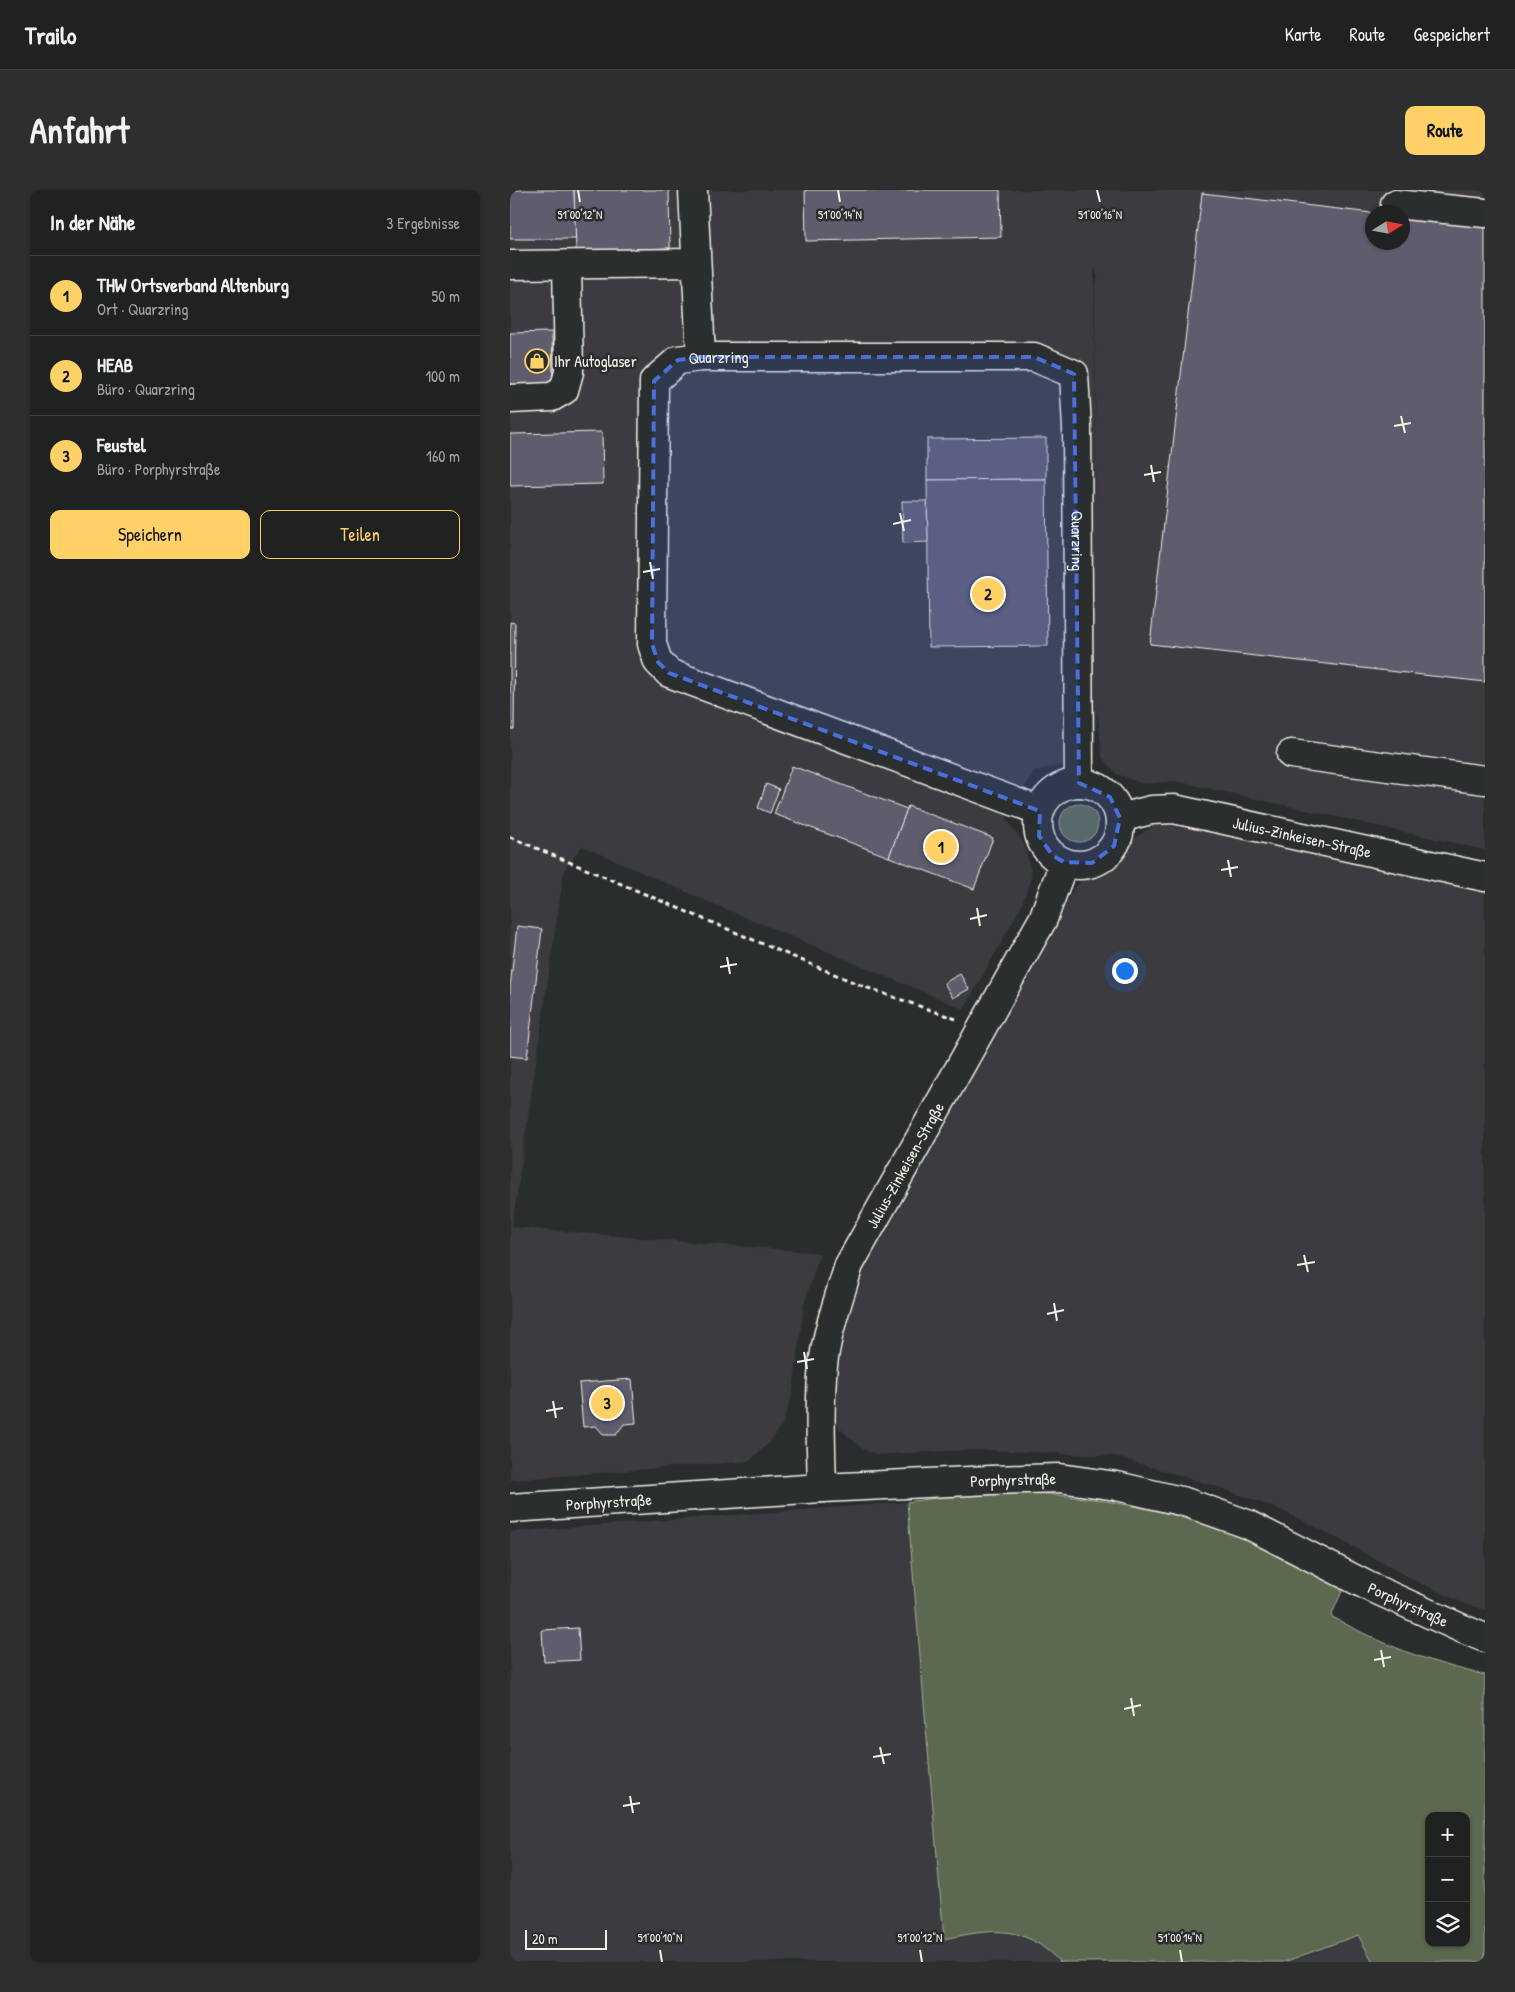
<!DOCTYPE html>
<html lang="de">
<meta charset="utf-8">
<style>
:root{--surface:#202222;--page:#2d2f2f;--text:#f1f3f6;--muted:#a2a4a5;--line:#3d3f40;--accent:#ffd166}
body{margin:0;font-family:"Patrick Hand",sans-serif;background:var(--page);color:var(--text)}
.controls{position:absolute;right:15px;bottom:15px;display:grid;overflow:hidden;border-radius:10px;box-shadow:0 1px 4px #0004}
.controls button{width:45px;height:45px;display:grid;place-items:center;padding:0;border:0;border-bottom:1px solid var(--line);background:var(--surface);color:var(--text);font:25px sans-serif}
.compass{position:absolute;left:855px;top:15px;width:45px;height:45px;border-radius:50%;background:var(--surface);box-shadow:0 1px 4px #0004;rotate:79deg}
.scale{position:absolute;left:15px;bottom:12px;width:82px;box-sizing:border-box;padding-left:5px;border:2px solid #f4f1e8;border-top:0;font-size:14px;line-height:18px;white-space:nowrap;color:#f4f1e8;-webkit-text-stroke:4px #2a2d2e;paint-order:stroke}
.you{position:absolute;left:614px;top:780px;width:18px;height:18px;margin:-12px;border:4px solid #fff;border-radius:50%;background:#1a73e8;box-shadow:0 0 0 8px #1a73e833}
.badge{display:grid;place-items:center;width:32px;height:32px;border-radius:50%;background:var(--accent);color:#111;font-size:16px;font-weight:700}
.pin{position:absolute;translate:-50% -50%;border:2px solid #fff;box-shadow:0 1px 5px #0006}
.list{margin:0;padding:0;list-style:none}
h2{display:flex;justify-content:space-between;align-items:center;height:65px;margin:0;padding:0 20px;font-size:21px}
h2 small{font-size:16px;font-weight:400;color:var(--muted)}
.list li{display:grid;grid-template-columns:32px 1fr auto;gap:15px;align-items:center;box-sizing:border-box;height:80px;padding:0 20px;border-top:1px solid var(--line)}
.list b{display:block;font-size:19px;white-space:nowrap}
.list p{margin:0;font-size:16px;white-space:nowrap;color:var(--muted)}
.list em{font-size:16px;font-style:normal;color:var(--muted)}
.actions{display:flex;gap:10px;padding:15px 20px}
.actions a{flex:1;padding:11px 0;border:1px solid var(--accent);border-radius:10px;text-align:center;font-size:18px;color:var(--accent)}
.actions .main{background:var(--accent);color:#111}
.icon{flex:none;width:28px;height:28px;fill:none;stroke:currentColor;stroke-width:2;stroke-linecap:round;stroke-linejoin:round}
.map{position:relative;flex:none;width:975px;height:1772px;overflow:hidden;border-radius:10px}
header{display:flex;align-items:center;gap:30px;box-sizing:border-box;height:70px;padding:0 25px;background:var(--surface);border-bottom:1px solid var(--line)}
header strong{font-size:24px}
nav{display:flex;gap:28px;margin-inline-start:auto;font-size:18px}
.intro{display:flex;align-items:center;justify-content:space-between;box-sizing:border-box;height:120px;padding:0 30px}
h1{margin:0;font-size:35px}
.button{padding:12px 22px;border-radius:10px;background:var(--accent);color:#111;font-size:18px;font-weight:700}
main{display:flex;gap:30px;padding:0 30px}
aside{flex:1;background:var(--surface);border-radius:10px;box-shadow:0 1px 4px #0004}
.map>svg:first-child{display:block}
.built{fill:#3a3b41;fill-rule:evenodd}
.green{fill:#5c6850;stroke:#a8ac9c;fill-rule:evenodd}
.building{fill:#5f5b6d;stroke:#f4f1e8}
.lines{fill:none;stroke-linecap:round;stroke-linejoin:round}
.minor-casing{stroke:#f4f1e8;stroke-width:31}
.path{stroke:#f4f1e8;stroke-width:3;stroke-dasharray:5 4;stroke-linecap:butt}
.minor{stroke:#2a2d2e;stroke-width:28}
.marked{fill:#486fdb;fill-opacity:0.2;stroke:#486fdb;stroke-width:4;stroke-dasharray:10 6;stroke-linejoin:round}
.ticks{fill:none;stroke:#f4f1e8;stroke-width:2}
.labels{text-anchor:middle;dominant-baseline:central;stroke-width:5;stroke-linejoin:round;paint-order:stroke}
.street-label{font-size:16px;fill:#f4f1e8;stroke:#2a2d2e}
.poi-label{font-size:16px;fill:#f4f1e8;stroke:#2a2d2e;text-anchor:start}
.ticks-label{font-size:12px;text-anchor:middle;fill:#f4f1e8;stroke:#2a2d2e;stroke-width:5;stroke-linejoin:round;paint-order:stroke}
</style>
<header>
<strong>Trailo</strong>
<nav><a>Karte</a><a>Route</a><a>Gespeichert</a></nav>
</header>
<div class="intro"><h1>Anfahrt</h1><a class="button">Route</a></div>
<main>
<aside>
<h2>In der Nähe<small>3 Ergebnisse</small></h2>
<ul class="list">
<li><span class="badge">1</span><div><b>THW Ortsverband Altenburg</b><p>Ort · Quarzring</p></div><em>50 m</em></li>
<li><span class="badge">2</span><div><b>HEAB</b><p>Büro · Quarzring</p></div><em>100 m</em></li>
<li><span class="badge">3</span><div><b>Feustel</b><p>Büro · Porphyrstraße</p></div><em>160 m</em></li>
</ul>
<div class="actions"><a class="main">Speichern</a><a>Teilen</a></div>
</aside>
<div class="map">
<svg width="975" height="1772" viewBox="0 0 975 1772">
<rect width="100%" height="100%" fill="#2a2d2e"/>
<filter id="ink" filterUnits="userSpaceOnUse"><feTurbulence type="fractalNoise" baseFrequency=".02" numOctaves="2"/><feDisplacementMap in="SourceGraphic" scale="10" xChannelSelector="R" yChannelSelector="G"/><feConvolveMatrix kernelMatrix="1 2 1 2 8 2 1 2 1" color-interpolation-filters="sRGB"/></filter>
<g filter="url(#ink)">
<g class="built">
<path d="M 0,0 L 975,0 L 975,660 L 665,591 L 633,594 L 606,584 L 592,567 L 587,519 L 585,569 L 524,581 L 496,629 L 514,654 L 522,684 L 512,715 L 454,819 L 206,715 L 72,656 L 54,680 L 2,1037 L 310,1063 L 294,1115 L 283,1202 L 273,1233 L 259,1253 L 240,1271 L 0,1290 ZM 862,22 L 892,22 L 892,52 L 862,52 ZM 584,78 L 588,87 L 585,95 L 586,318 Z"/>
<path d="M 665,634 L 975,702 L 975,1420 L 953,1413 L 904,1390 L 810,1339 L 768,1319 L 714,1299 L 604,1266 L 476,1260 L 431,1261 L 366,1265 L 353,1259 L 328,1237 L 326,1207 L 329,1174 L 336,1135 L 353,1083 L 541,746 L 558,710 L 564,698 L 573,690 L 592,682 L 606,672 L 622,650 L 643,636 Z"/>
<path d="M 397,1312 L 434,1748 L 473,1741 L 507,1743 L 537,1759 L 550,1772 L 0,1772 L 0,1342 Z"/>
<path d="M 848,1745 L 863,1772 L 774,1772 L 795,1766 Z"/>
</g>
<g class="green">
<circle cx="569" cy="633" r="19"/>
<path d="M 511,1302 C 589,1307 665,1320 738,1350 C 770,1363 802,1382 834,1397 L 821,1426 C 870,1454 920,1473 975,1485 L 975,1772 L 863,1772 L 848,1745 L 774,1772 L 550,1772 C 512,1733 482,1739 434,1749 L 397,1312 L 447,1305 ZM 919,1626 L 956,1626 L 956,1753 L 919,1753 Z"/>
</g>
<g class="building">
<path d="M 0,0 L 64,0 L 66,49 L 0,49 Z"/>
<path d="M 64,0 L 159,0 L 160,58 L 66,61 Z"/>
<path d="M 295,0 L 490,0 L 491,47 L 296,51 Z"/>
<path d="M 692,3 L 862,23 L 862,52 L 892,52 L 892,27 L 975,36 L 975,492 L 640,454 Z"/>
<path d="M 42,142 L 43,194 L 0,195 L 0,143 Z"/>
<path d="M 92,242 L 93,294 L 0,296 L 0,244 Z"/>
<path d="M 536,248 L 536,289 L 417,290 L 417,249 Z"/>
<path d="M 536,289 L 538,456 L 419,457 L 417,290 Z"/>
<path d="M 392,311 L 417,311 L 418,352 L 393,353 Z"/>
<path d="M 0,432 L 5,433 L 4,539 L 0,539 Z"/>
<path d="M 282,576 L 397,619 L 379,667 L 264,624 Z"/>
<path d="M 256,594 L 269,599 L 260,623 L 248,618 Z"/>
<path d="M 398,616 L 483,648 L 464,699 L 379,667 Z"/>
<path d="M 7,736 L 32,739 L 17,868 L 0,866 L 0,797 Z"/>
<path d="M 450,784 L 459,799 L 443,808 L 434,793 Z"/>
<path d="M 122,1189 L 126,1233 L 114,1234 L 106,1245 L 94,1245 L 86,1236 L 73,1237 L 69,1193 Z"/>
<path d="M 68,1438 L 70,1470 L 34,1472 L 32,1440 Z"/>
</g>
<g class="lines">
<g class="minor-casing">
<g id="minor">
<path d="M 183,0 L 191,167"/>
<path d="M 885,14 L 975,23"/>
<path d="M 0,75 L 186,73"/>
<path d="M 0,209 L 42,207 L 54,200 L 59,182 L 57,75"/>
<path d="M 781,564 L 975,590"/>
<circle cx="569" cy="634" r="41"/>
<path id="s1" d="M 530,621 L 159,483 L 148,472 L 142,454 L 144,191 L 168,170 L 191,167 L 524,167 L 564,184 L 567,238 L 569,593"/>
<path id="s2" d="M 610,628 L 641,620 L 664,619 L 975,687"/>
<path id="s3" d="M 312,1298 C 311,1257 309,1216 313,1175 C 317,1141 329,1108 339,1075 L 533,729 L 554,672"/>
<path id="s4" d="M 0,1318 L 312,1298 L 481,1290 L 549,1288 L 607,1296 L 675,1312 L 737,1334 L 858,1396 L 953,1439 L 975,1448"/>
</g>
</g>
<path class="path" d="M 0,647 L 355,797 L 446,829"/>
<use href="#minor" class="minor"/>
</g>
</g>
<path class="marked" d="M 191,167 L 524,167 L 564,184 L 569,593 L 600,607 L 610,628 L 604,656 L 582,673 L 554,672 L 543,666 L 529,646 L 530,621 L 159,483 L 148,472 L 142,454 L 144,191 L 168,170 Z"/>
<path class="ticks" d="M 68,0 L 70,12M 328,0 L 330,12M 587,0 L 590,12M 891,226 L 895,243M 884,236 L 901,233M 641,275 L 644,292M 634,285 L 651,282M 390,323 L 394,341M 383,334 L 401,330M 140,372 L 143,389M 133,382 L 150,379M 718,670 L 721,687M 711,680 L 728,677M 467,718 L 470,736M 460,729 L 477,725M 217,767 L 220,784M 210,777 L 227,774M 794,1065 L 798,1082M 787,1075 L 805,1072M 544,1113 L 547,1131M 537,1124 L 554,1120M 294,1162 L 297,1179M 287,1172 L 304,1169M 43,1211 L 46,1228M 36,1221 L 53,1218M 871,1460 L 874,1477M 864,1470 L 881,1467M 621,1508 L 624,1526M 614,1519 L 631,1515M 370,1557 L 374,1574M 363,1567 L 381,1564M 120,1606 L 123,1623M 113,1616 L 130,1613M 150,1760 L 152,1772M 410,1760 L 412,1772M 670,1760 L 672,1772"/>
<defs>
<g id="shop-ring" transform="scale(1.25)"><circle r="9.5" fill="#2a2d2e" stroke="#ffd166" stroke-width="1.5"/><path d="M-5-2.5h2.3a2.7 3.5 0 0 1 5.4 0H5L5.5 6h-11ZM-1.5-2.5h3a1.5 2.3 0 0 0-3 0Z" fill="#ffd166"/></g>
</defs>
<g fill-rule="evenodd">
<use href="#shop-ring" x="27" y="171"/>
</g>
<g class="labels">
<g class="street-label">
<text stroke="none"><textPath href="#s1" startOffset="766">Quarzring</textPath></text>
<text stroke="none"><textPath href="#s1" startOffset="1292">Quarzring</textPath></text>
<text stroke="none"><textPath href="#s2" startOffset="186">Julius-Zinkeisen-Straße</textPath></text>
<text stroke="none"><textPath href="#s3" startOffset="341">Julius-Zinkeisen-Straße</textPath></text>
<text stroke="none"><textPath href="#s4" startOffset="504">Porphyrstraße</textPath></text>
<text stroke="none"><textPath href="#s4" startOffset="99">Porphyrstraße</textPath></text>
<text stroke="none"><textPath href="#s4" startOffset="924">Porphyrstraße</textPath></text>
</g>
<g class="poi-label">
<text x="44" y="171">Ihr Autoglaser</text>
</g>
</g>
<g class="ticks-label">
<text x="70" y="29">51°00'12"N</text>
<text x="330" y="29">51°00'14"N</text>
<text x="590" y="29">51°00'16"N</text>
<text x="150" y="1752">51°00'10"N</text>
<text x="410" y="1752">51°00'12"N</text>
<text x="670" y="1752">51°00'14"N</text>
</g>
</svg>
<div class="controls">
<button>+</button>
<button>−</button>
<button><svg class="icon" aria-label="layers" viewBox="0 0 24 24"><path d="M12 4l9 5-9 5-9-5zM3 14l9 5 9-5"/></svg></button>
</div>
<svg class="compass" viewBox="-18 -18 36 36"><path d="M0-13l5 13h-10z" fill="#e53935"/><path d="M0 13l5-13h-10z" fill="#a2a4a5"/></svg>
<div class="scale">20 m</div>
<div class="you"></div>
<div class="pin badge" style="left:431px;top:657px">1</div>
<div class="pin badge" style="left:478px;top:404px">2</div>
<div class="pin badge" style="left:97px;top:1213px">3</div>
</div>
</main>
